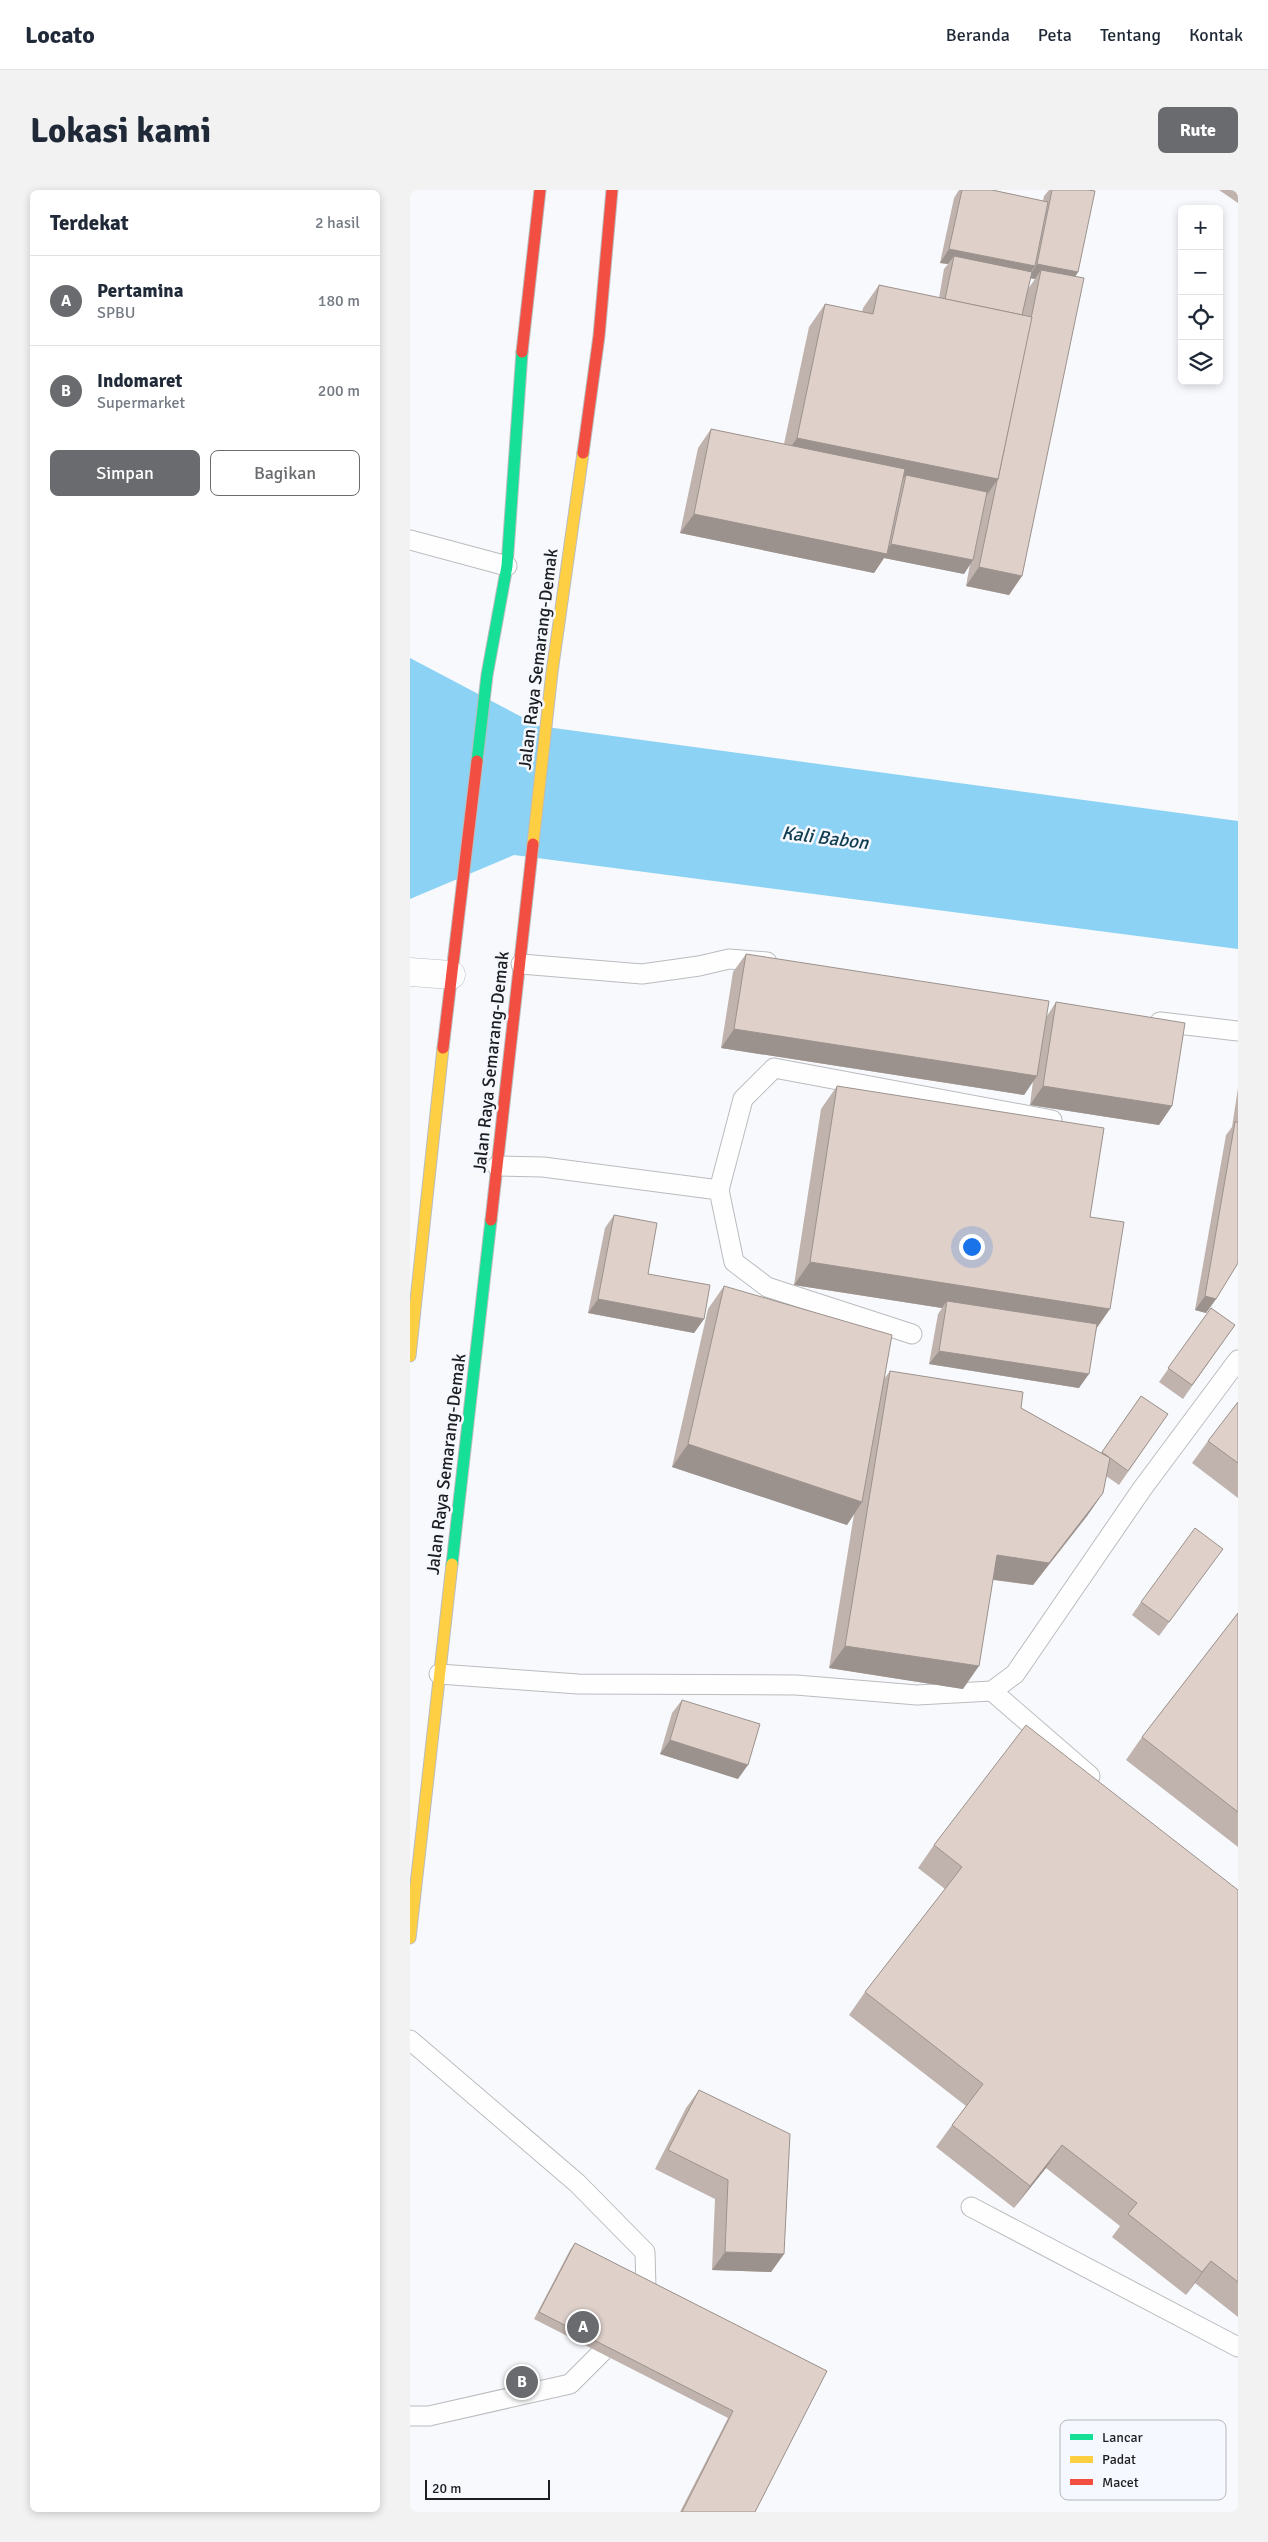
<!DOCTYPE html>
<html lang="id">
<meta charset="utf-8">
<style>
:root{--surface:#fff;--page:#f2f2f3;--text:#1f2937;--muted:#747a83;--line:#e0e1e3;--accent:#696b6e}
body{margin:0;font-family:Signika,sans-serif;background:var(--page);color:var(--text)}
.controls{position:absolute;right:15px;top:15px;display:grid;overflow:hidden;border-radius:8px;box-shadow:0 2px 8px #0003}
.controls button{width:45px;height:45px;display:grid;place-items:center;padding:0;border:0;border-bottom:1px solid var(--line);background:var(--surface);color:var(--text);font:25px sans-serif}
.scale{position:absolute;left:15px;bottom:12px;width:125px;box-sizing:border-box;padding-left:5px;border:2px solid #1d1e21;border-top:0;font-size:14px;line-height:18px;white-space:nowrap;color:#1d1e21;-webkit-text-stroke:4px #f5f8fe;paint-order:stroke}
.you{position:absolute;left:561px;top:1056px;width:18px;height:18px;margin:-12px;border:4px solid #fff;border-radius:50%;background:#1a73e8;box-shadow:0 0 0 8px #1a73e833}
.badge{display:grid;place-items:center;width:32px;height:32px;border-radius:50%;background:var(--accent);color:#fff;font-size:16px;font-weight:700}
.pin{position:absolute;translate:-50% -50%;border:2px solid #fff;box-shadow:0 1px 5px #0006}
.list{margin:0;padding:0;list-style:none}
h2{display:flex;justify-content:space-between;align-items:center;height:65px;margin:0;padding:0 20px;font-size:21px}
h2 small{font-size:16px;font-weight:400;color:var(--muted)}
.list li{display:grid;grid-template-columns:32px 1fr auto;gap:15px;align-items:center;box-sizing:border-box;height:90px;padding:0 20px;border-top:1px solid var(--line)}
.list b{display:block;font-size:19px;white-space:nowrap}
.list p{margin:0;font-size:16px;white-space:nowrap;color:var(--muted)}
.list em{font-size:16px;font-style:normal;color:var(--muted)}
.actions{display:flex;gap:10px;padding:15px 20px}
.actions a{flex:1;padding:11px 0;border:1px solid var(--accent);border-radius:8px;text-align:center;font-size:18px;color:var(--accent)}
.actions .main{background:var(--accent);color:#fff}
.icon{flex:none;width:28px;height:28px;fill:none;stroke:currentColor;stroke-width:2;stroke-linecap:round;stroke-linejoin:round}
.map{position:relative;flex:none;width:828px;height:2322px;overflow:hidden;border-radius:8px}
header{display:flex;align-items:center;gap:30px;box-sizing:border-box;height:70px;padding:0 25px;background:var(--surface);border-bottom:1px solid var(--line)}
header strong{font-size:24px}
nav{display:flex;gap:28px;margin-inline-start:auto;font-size:18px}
.intro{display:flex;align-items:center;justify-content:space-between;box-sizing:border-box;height:120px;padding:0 30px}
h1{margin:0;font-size:35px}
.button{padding:12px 22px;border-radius:8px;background:var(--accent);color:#fff;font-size:18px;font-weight:700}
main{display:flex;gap:30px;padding:0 30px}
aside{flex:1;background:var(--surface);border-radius:8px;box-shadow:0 2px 8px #0003}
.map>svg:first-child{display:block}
.water{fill:#8bd2f4}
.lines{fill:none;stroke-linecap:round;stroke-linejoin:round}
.lane-casing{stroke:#babcbe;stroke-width:21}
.street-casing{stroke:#babcbe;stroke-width:29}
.fast-casing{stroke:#babcbe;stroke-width:13}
.slow-casing{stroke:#babcbe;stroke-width:13}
.jam-casing{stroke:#babcbe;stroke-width:13}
.lane{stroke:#fefeff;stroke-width:19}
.street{stroke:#fefeff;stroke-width:28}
.fast{stroke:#16e098;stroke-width:11}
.slow{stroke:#ffcf43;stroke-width:11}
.jam{stroke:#f24e42;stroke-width:11}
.wall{fill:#c0b3ae;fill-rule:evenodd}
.shaded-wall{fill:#9c928d}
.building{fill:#dfd0ca;stroke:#9c928d}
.labels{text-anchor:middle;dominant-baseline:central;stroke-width:5;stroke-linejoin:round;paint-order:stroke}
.street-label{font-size:18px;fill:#1d1e21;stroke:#f5f8fe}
.water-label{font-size:19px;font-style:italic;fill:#0f3c4f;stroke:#f5f8fe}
.key{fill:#f5f8fe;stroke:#b4b7bc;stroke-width:1}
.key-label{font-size:14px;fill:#1d1e21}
</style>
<header>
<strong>Locato</strong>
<nav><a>Beranda</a><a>Peta</a><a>Tentang</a><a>Kontak</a></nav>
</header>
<div class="intro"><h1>Lokasi kami</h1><a class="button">Rute</a></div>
<main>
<aside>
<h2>Terdekat<small>2 hasil</small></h2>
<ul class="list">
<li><span class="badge">A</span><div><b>Pertamina</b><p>SPBU</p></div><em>180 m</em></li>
<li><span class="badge">B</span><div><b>Indomaret</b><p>Supermarket</p></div><em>200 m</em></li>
</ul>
<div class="actions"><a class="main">Simpan</a><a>Bagikan</a></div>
</aside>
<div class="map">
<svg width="828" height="2322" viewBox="0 0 828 2322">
<rect width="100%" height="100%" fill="#f7f9fc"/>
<path class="water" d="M 0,468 L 129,536 L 828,631 L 828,759 L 104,665 L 0,709 Z"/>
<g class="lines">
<g class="lane-casing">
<g id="lane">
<path d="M 0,350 L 97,376"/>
<path d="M 111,774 L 232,784 L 289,776 L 319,769 L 357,772"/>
<path d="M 750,832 L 828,841"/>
<path d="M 87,976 L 133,977 L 309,1000 L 324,1072 L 357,1097 L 502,1144"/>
<path d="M 309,1000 L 333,909 L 364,878 L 642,930"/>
<path d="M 29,1484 L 168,1494 L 386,1495 L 507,1505 L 582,1501 L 605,1484 L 732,1299 L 828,1170"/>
<path d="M 582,1501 L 680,1586"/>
<path d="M 0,1850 L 167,1993 L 235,2062 L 236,2098"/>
<path d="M 561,2017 L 828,2157"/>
<path d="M 0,2226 L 19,2226 L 160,2194 L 192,2162"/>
</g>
</g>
<g class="street-casing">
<path id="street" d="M 0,782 L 41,785"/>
</g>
<g class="fast-casing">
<g id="fast">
<path d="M 67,571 L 77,485 L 97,376 L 112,162"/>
<path d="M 42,1374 L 81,1030"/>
</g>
</g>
<g class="slow-casing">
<g id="slow">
<path d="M 123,654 L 142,482 L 173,263"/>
<path d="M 0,1166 L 33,858"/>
<path d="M 0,1748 L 42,1374"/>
</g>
</g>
<g class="jam-casing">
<g id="jam">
<path d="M 112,162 L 130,0"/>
<path d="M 173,263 L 189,146 L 202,0"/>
<path d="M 33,858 L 67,571"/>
<path d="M 81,1030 L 123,654"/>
</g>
</g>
<use href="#lane" class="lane"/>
<use href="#street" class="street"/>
<use href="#fast" class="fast"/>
<use href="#slow" class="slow"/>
<use href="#jam" class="jam"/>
</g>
<g class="wall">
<path d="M 549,0 L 582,0 L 633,11 L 634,6 L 639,0 L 642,0 L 668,82 L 665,87 L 612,386 L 599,405 L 556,396 L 560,374 L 554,384 L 474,368 L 464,383 L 270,343 L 288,258 L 301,239 L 374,254 L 399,137 L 415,114 L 452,122 L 453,118 L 469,95 L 529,108 L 534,79 L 538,74 L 530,73 L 544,8 ZM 620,88 L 625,89 L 618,99 Z"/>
<path d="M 809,0 L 828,0 L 828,13 Z"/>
<path d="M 336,764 L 637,826 L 646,812 L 762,916 L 749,935 L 620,915 L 623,891 L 614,905 L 311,858 L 323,782 Z"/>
<path d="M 427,896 L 680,1027 L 687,1138 L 669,1198 L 519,1174 L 528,1124 L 532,1118 L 384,1095 L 411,919 Z"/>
<path d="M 828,898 L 828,1073 L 806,1109 L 796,1123 L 785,1120 L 816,945 L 822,937 Z"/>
<path d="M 204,1025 L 238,1084 L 294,1129 L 284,1143 L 178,1123 L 195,1038 Z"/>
<path d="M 314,1096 L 474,1189 L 480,1181 L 611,1218 L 691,1263 L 731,1206 L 758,1224 L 709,1295 L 696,1286 L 693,1303 L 677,1326 L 623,1395 L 583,1390 L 553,1499 L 419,1478 L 444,1324 L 437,1335 L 262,1277 L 298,1119 Z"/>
<path d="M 801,1118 L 825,1135 L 773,1209 L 749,1192 Z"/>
<path d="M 828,1212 L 828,1308 L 782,1273 L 798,1251 Z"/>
<path d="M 803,1372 L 749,1446 L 722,1425 L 731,1412 Z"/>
<path d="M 828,1423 L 828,1657 L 716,1570 L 732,1547 Z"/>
<path d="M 272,1510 L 328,1589 L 250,1564 L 262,1523 Z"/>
<path d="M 524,1655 L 828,1700 L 828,2127 L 785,2093 L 776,2105 L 702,2047 L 710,2036 L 636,1978 L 604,2018 L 526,1957 L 542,1935 L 556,1916 L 439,1825 L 455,1802 L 535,1699 L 508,1678 Z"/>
<path d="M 289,1900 L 374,2064 L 361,2082 L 302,2080 L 305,2009 L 245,1979 L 276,1918 Z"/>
<path d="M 165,2053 L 417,2181 L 345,2322 L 270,2322 L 318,2228 L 124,2129 L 160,2060 Z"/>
</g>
<g class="shaded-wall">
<path d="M 539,59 L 625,76 L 615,90 L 544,66 L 538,74 L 530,73 Z"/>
<path d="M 627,74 L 668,82 L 659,96 L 631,80 L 625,89 L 618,88 Z"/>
<path d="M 387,248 L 588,289 L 572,312 L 496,285 L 489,295 L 371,271 Z"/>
<path d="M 284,324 L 475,363 L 481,354 L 563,370 L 554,384 L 474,368 L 464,383 L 270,343 Z"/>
<path d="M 569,377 L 612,386 L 599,405 L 556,396 Z"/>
<path d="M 324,839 L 627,886 L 614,905 L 311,858 Z"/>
<path d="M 633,896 L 762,916 L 749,935 L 620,915 Z"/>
<path d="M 400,1072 L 700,1119 L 684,1142 L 537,1111 L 532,1118 L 384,1095 Z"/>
<path d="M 795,1106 L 806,1109 L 796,1123 L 785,1120 Z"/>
<path d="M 188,1109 L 294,1129 L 284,1143 L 178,1123 Z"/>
<path d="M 529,1161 L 679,1184 L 669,1198 L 519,1174 Z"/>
<path d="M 278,1254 L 452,1312 L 437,1335 L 262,1277 Z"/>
<path d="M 693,1303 L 677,1326 L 623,1395 L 571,1388 L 587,1365 Z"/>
<path d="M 435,1456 L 569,1476 L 553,1499 L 419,1478 Z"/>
<path d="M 260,1550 L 338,1575 L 328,1589 L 250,1564 Z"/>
<path d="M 652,1955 L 636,1978 L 604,2018 L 620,1996 Z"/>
<path d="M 315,2062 L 374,2064 L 361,2082 L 302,2080 Z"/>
<path d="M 801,2071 L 785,2093 L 776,2105 L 792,2082 Z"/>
</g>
<g class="building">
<path d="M 552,0 L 582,0 L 638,12 L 625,76 L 539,59 Z"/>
<path d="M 642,0 L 678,0 L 685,1 L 668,82 L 627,74 Z"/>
<path d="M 544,66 L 622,82 L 612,125 L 535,109 Z"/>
<path d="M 631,80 L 674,88 L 612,386 L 569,377 L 587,291 L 588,289 Z"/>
<path d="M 469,95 L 622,127 L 588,289 L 387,248 L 415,114 L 463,124 Z"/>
<path d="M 301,239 L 495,279 L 477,364 L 284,324 Z"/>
<path d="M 496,285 L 577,302 L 563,370 L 481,354 Z"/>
<path d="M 336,764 L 639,811 L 627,886 L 324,839 Z"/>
<path d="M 646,812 L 775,833 L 762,916 L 633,896 Z"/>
<path d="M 427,896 L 694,938 L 680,1027 L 714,1032 L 700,1119 L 400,1072 Z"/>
<path d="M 825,932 L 828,932 L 828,1073 L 806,1109 L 795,1106 Z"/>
<path d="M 204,1025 L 247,1033 L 238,1084 L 300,1095 L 294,1129 L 188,1109 Z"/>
<path d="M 314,1096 L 482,1145 L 452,1312 L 278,1254 Z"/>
<path d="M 537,1111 L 687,1134 L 679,1184 L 529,1161 Z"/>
<path d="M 801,1118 L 825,1135 L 782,1195 L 758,1178 Z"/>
<path d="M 480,1181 L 613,1202 L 611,1218 L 700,1268 L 693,1303 L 639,1373 L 587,1365 L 569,1476 L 435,1456 Z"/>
<path d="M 731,1206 L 758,1224 L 718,1281 L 692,1262 Z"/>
<path d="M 828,1212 L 828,1273 L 798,1251 Z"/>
<path d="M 785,1338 L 813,1359 L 759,1432 L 731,1412 Z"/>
<path d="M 828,1423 L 828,1622 L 732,1547 Z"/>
<path d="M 272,1510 L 350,1534 L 338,1575 L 260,1550 Z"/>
<path d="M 616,1535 L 828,1700 L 828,2092 L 801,2071 L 792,2082 L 718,2024 L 727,2013 L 652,1955 L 620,1996 L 542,1935 L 573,1894 L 455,1802 L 552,1677 L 524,1655 Z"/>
<path d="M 289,1900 L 380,1944 L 374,2064 L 315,2062 L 318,1990 L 258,1960 Z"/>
<path d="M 165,2053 L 417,2181 L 345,2322 L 272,2322 L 323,2221 L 129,2122 Z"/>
</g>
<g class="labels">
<g class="street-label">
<text transform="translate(128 469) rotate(-83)">Jalan Raya Semarang-Demak</text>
<text transform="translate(81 872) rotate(-84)">Jalan Raya Semarang-Demak</text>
<text transform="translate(36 1274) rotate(-83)">Jalan Raya Semarang-Demak</text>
</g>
<g class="water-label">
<text transform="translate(415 648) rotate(7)">Kali Babon</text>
</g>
</g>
<rect x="650" y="2230" width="166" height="80" rx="8" class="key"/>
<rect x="660" y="2244" width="23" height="6" fill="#16e098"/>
<rect x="660" y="2266" width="23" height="7" fill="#ffcf43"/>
<rect x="660" y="2289" width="23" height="6" fill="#f24e42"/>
<g class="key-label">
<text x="692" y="2252">Lancar</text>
<text x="692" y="2274">Padat</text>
<text x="692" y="2297">Macet</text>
</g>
</svg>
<div class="controls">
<button>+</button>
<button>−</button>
<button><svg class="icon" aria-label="locate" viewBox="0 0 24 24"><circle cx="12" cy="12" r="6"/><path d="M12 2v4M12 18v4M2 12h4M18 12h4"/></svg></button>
<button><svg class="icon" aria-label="layers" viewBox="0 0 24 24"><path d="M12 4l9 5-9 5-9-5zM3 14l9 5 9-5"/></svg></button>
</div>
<div class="scale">20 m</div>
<div class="you"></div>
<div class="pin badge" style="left:173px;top:2137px">A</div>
<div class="pin badge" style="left:112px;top:2192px">B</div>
</div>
</main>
